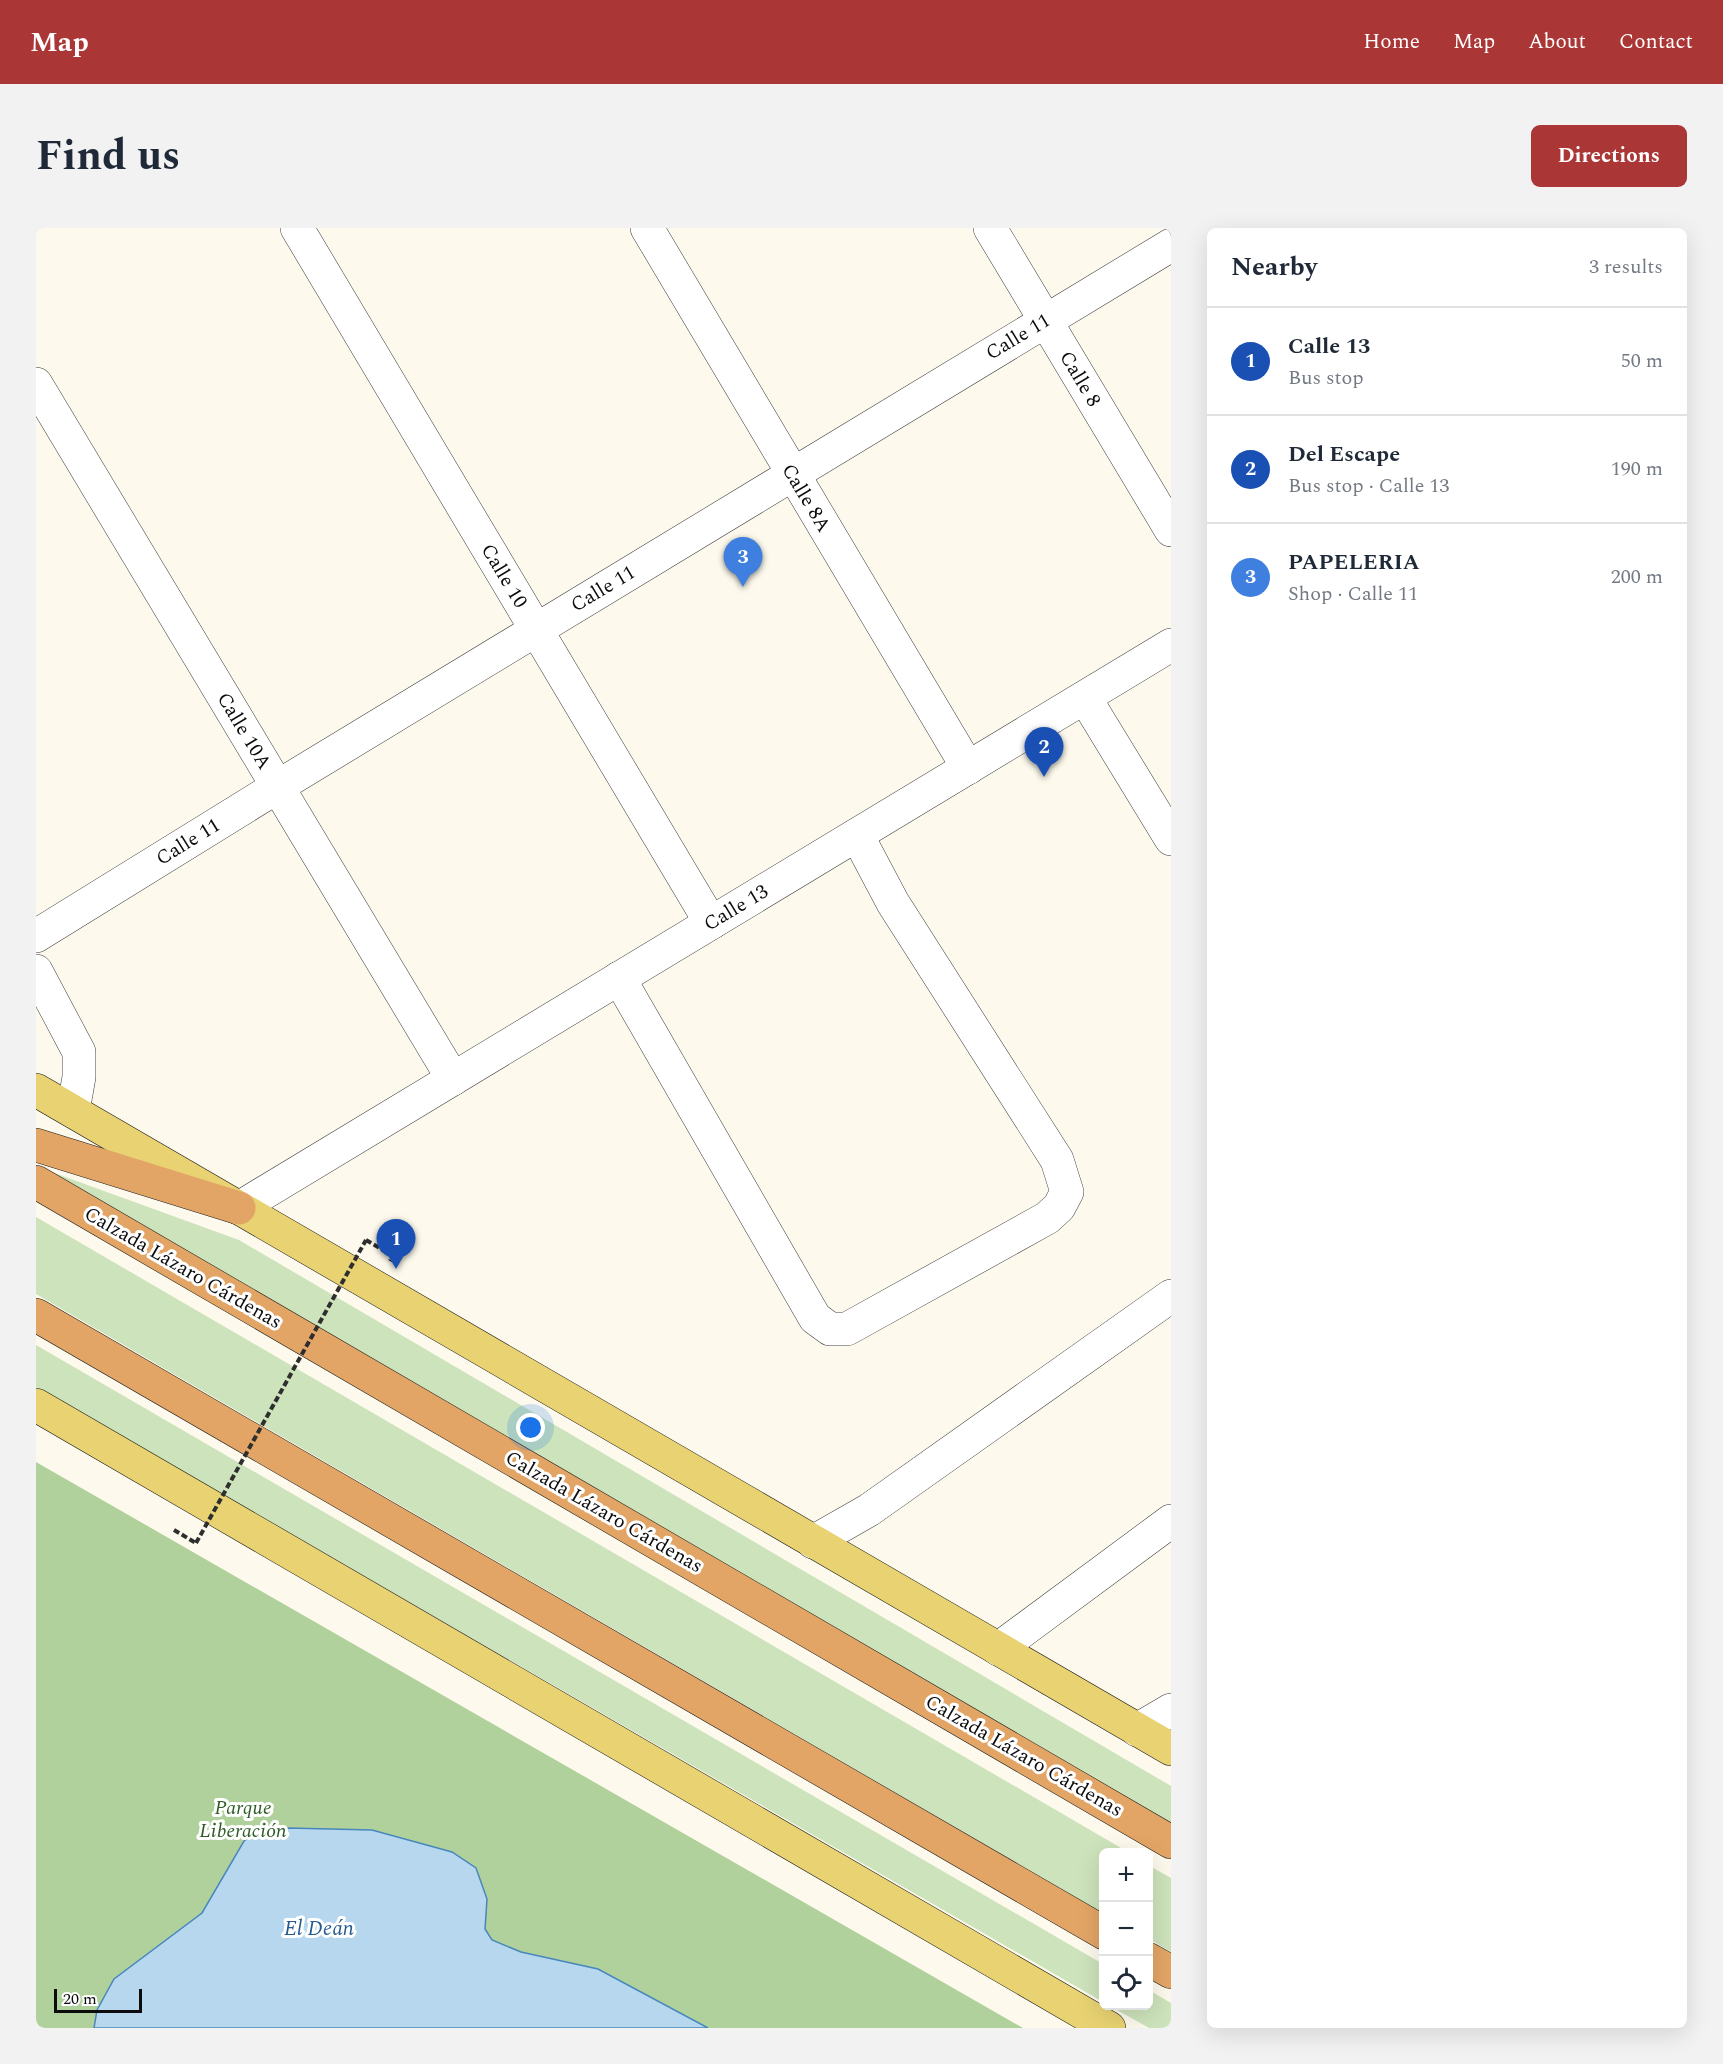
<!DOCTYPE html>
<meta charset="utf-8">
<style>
:root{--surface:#fff;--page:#f2f2f3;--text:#1f2937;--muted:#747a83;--line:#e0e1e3;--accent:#aa3635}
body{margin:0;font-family:Spectral,serif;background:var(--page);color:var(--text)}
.controls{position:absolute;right:18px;bottom:18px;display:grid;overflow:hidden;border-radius:9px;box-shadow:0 6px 24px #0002}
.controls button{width:54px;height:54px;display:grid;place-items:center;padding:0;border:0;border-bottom:2px solid var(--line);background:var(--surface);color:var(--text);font:30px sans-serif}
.scale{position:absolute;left:18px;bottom:15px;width:88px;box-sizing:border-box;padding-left:6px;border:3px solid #0c0c0c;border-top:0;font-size:16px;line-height:21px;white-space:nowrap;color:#0c0c0c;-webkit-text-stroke:4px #fff;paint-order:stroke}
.you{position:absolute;left:495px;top:1200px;width:21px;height:21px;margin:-15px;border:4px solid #fff;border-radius:50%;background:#1a73e8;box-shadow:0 0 0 9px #1a73e833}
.badge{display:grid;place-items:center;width:39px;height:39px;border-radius:50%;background:var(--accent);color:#fff;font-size:20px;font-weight:700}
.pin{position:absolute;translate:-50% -50px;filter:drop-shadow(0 2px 3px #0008)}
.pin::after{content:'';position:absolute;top:32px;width:21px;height:18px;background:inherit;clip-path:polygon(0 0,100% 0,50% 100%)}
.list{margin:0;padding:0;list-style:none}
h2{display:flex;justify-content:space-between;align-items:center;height:78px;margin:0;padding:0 24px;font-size:26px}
h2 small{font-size:20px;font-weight:400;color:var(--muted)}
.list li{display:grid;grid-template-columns:39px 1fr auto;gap:18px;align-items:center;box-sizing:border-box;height:108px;padding:0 24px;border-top:2px solid var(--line)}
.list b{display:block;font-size:22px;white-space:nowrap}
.list p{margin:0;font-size:20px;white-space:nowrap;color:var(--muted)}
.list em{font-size:20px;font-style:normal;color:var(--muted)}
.icon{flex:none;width:33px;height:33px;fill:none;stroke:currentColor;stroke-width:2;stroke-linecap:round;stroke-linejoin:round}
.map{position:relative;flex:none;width:1135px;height:1800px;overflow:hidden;border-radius:9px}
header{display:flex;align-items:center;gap:36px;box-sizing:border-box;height:84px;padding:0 30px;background:var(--accent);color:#fff}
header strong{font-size:28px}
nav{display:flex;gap:33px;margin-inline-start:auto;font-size:21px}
.intro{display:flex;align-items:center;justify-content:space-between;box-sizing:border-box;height:144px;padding:0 36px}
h1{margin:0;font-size:42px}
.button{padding:15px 27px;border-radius:9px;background:var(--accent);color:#fff;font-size:21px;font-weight:700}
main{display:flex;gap:36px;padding:0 36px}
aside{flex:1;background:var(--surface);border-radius:9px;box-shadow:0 6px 24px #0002}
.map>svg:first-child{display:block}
.green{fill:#cde3bb}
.forest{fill:#b1d19c}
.water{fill:#b7d7ee;stroke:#4787bc;stroke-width:1.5}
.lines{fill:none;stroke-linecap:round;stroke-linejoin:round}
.minor-casing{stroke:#3f3f3f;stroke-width:34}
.major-casing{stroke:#1d1d1d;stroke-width:34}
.highway-casing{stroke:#1d1d1d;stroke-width:34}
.path{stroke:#2e2e2e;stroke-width:4;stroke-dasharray:6 3;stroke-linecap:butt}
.minor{stroke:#fff;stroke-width:33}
.major{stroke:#e8d272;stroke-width:33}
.highway{stroke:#e2a565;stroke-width:33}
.path-bridge{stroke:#2e2e2e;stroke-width:4;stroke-dasharray:6 3;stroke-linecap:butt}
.labels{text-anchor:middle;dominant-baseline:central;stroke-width:6;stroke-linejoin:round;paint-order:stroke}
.street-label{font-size:20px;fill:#0c0c0c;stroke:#fff}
.park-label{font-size:20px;font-style:italic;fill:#2d5b25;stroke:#fff}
.water-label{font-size:21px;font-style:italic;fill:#255a8e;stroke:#fff}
</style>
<header>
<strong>Map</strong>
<nav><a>Home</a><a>Map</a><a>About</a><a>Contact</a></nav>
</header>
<div class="intro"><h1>Find us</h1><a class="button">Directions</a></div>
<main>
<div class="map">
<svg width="1135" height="1800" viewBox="0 0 1135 1800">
<rect width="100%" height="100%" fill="#fdfaed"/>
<g class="green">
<path d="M 2,939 L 203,1012 L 1135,1558 L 1135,1601 Z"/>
<path d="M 0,989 L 1092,1624 L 1068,1624 L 1067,1685 L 0,1066 Z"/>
<path d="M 0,1117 L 1067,1736 L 1067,1774 L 0,1159 Z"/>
<path d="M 1112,1637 L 1135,1650 L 1135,1724 L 1113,1711 Z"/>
<path d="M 1113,1762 L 1135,1775 L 1135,1800 L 1113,1800 L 1074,1778 L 1112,1778 Z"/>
</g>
<path class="forest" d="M 0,1234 L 987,1800 L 0,1800 Z"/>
<path class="water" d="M 252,1600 L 336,1602 L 416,1624 L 440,1640 L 451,1671 L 449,1701 L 456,1712 L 485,1724 L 562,1741 L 672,1800 L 58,1800 L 61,1782 L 78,1751 L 166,1685 L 208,1613 L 225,1601 Z"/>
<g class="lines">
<g class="minor-casing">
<g id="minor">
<path d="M 261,0 L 675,695"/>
<path d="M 611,0 L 932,540"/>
<path d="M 954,0 L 1135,302"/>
<path d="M 0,156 L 417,851"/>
<path d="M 1049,470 L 1135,611"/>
<path d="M 0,708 L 241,559 L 1135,17"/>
<path d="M 0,743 L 43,824 L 43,849 L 37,883"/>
<path d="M 583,750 L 779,1090 L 794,1101 L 811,1101 L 1011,990 L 1023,979 L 1031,964 L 1021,932 L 857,675 L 821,607"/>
<path d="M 203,980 L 1135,417"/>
<path d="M 777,1314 L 833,1282 L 1135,1068"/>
<path d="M 962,1421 L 1135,1293"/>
<path d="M 1101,1502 L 1135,1482"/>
</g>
</g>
<g class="major-casing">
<g id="major">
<path d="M 0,862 L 1135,1521"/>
<path d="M 0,1177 L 1073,1800"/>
</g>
</g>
<g class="highway-casing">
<g id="highway">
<path d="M 0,917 L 203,980"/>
<path d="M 0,954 L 1135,1614"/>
<path d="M 0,1087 L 1068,1705"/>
<path d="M 1112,1731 L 1135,1744"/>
</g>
</g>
<g class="path">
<path d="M 330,1012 L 357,1028 L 354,1033"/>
<path d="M 138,1302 L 160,1315"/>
</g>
<use href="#minor" class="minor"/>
<use href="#major" class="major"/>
<use href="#highway" class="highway"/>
<path class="path-bridge" d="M 160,1315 L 330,1012"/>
</g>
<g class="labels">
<g class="street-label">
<text transform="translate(982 109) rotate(-31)">Calle 11</text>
<text transform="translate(1044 151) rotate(59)">Calle 8</text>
<text transform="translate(770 270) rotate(59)">Calle 8A</text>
<text transform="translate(468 348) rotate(59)">Calle 10</text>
<text transform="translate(567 361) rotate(-31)">Calle 11</text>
<text transform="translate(208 503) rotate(59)">Calle 10A</text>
<text transform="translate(152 614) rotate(-32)">Calle 11</text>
<text transform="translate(700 680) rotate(-31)">Calle 13</text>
<text transform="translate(147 1040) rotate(30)">Calzada Lázaro Cárdenas</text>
<text transform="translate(568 1284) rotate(30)">Calzada Lázaro Cárdenas</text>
<text transform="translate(988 1528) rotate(30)">Calzada Lázaro Cárdenas</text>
</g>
<g class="park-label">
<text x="207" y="1580">Parque<tspan x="207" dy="23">Liberación</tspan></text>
</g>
<g class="water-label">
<text x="283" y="1701">El Deán</text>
</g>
</g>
</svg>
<div class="controls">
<button>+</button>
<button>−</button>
<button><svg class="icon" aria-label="locate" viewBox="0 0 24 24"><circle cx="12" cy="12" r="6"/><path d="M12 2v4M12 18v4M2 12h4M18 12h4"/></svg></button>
</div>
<div class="scale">20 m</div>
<div class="you"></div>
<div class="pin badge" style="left:360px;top:1041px;background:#1a4fb4">1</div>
<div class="pin badge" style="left:1008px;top:549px;background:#1a4fb4">2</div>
<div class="pin badge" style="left:707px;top:359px;background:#3f7fe0">3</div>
</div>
<aside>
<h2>Nearby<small>3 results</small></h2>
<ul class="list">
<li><span class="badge" style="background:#1a4fb4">1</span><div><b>Calle 13</b><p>Bus stop</p></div><em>50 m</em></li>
<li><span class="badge" style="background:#1a4fb4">2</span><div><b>Del Escape</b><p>Bus stop · Calle 13</p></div><em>190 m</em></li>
<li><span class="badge" style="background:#3f7fe0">3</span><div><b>PAPELERIA</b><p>Shop · Calle 11</p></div><em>200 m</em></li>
</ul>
</aside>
</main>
